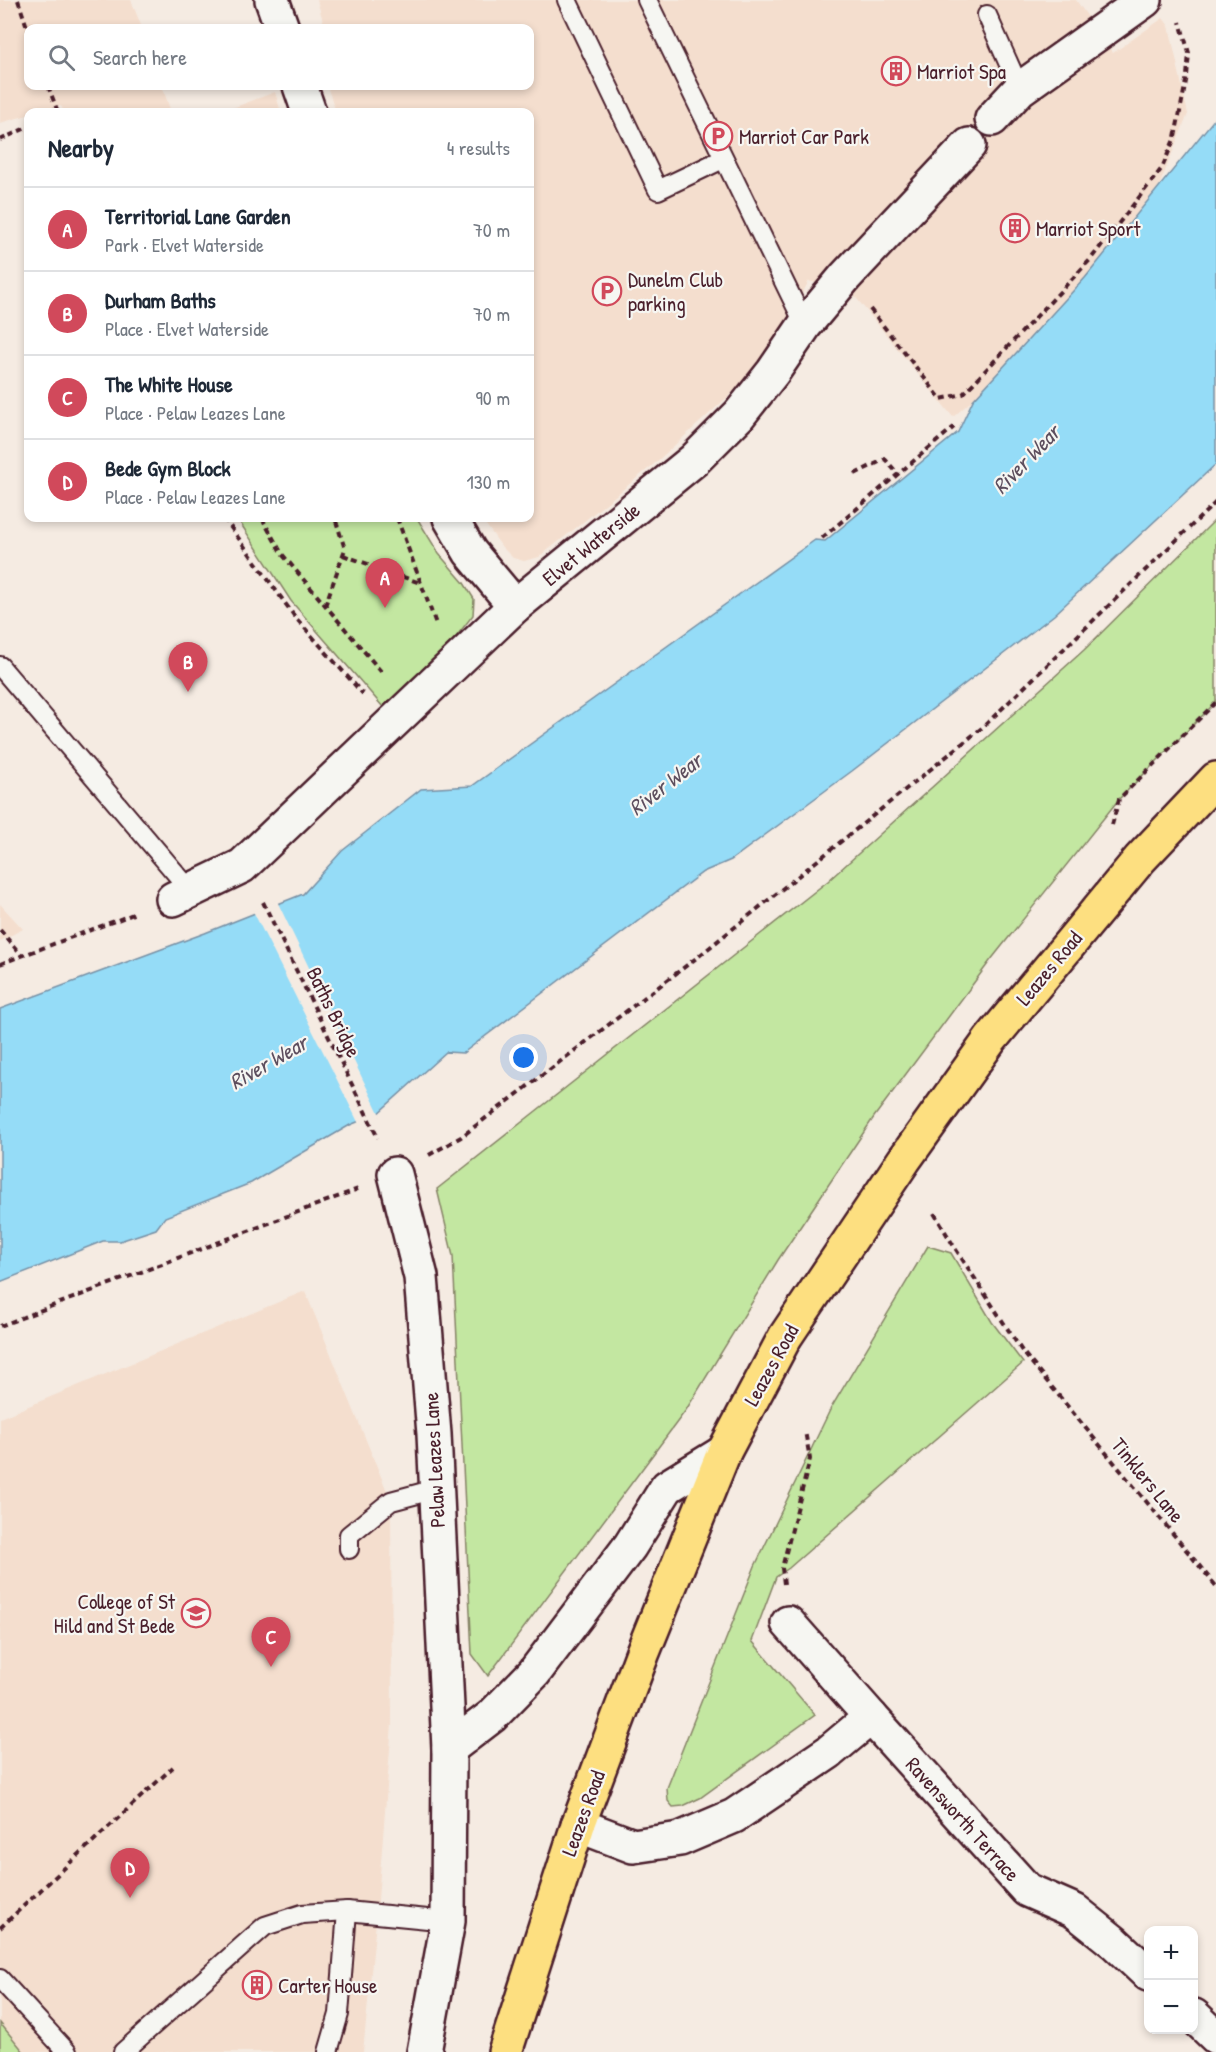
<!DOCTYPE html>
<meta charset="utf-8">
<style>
:root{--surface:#fff;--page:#f2f2f3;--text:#1f2937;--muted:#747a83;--line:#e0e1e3;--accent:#d1495b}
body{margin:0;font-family:"Patrick Hand",sans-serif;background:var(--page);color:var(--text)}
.controls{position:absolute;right:18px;bottom:18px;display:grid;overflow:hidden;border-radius:12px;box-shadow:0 3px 9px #0003}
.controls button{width:54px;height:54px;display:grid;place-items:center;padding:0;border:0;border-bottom:2px solid var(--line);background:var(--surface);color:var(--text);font:30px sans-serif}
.you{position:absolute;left:524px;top:1058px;width:21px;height:21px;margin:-15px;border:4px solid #fff;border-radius:50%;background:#1a73e8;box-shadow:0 0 0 9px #1a73e833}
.badge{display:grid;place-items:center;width:39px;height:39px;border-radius:50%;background:var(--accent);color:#fff;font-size:20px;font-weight:700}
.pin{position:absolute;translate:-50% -50px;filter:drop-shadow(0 2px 3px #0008)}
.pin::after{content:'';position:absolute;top:32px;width:21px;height:18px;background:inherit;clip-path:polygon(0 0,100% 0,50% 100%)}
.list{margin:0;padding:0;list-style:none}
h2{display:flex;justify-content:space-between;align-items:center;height:78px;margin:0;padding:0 24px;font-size:26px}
h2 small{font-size:20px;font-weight:400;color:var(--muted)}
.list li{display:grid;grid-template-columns:39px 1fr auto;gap:18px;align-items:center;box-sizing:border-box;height:84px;padding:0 24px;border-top:2px solid var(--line)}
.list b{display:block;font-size:22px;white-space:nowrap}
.list p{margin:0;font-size:20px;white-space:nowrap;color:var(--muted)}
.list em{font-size:20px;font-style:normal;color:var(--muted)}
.icon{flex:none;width:33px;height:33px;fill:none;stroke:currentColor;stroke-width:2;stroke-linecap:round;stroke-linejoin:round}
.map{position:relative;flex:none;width:1216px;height:2052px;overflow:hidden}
.search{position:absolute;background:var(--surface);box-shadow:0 3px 9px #0003;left:24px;top:24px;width:510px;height:66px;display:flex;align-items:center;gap:15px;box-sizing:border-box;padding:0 21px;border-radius:12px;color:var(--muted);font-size:22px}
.panel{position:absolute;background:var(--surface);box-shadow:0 3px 9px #0003;left:24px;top:108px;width:510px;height:414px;border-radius:12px}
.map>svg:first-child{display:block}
.built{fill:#f4dece}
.green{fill:#c3e7a1;stroke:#868366;stroke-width:1.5}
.water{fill:#95dcf7;stroke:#7790a5;stroke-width:1.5}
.pier{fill:#f5ebe2}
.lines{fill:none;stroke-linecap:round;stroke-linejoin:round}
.service-casing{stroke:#4a1f2b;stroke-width:22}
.minor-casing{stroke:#4a1f2b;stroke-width:38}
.trunk-casing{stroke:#4a1f2b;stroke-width:38}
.path{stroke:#4a1f2b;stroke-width:4;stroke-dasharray:6 4.5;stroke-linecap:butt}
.service{stroke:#f6f6f2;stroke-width:18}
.minor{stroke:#f6f6f2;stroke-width:33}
.trunk{stroke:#fddf80;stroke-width:33}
.labels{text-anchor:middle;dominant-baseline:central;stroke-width:4.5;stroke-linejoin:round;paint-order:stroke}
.poi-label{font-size:21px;fill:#4a1f2b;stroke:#f6f6f2;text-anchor:start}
.street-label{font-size:21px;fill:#4a1f2b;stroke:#f6f6f2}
.water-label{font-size:22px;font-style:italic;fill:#5d4e5e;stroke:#f6f6f2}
</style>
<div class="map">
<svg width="1216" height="2052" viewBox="0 0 1216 2052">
<rect width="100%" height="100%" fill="#f5ebe2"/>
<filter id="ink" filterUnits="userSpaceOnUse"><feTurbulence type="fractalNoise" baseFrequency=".0167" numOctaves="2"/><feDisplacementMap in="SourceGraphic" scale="12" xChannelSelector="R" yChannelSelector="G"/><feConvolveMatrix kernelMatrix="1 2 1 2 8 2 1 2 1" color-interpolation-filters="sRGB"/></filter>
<g filter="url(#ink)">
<g class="built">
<path d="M 0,0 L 131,0 L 142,28 L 28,28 L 28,86 L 162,86 L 171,112 L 64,112 L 61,106 L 39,112 L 28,112 L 28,115 L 0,123 Z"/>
<path d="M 317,0 L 1076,0 L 1113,53 L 1163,18 L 1169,26 L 1188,114 L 1159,186 L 1023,356 L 953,417 L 853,294 L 809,281 L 778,338 L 743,383 L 654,464 L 577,527 L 539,557 L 524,561 L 513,558 L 502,547 L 481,518 L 530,518 L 530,112 L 336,112 L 327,86 L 530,86 L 530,28 L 325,28 Z"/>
<path d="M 275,92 L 281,112 L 222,112 Z"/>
<path d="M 0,904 L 23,929 L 0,941 Z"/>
<path d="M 305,1291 L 391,1501 L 392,1724 L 377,1912 L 363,2052 L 0,2052 L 0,1418 Z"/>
</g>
<g class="green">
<path d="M 237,518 L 417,518 L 439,554 L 464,583 L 474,599 L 473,615 L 418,686 L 383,707 L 291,601 Z"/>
<path d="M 1216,519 L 1216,702 L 1119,799 L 990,961 L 874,1117 L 778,1260 L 686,1410 L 488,1676 L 472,1654 L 453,1256 L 437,1189 L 828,881 L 1084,650 Z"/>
<path d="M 928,1246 L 951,1253 L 992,1322 L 1023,1363 L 789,1568 L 776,1577 L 752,1641 L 815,1715 L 700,1798 L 683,1806 L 673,1807 L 668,1801 L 667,1788 L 755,1566 L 831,1408 Z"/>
<path d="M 0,2023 L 24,2052 L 0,2052 Z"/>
</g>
<path class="water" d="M 1216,117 L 1216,464 L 1054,615 L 852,771 L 731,860 L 703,872 L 463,1053 L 446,1052 L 377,1114 L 350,1125 L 251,1183 L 165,1217 L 156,1229 L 120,1241 L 103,1241 L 0,1282 L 0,1009 L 205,933 L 303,894 L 342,851 L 421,789 L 472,786 L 815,540 L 825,541 L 958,432 L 973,400 L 1085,278 Z"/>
<path class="pier" d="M 277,901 L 380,1115 L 379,1117 L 359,1124 L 253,911 Z"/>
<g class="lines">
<g class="service-casing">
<g id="service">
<path d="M 567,0 L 658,190 L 723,159"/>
<path d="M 647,0 L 805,325"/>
<path d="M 987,15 L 1020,89"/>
<path d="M 0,666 L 190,890"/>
<path d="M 349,1549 L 349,1535 L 391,1501 L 436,1489"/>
<path d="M 0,1979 L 67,2052"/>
<path d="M 123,2052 L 265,1926 L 302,1914 L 347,1911 L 448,1921"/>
<path d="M 328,2052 L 339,2014 L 347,1911"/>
</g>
</g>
<g class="minor-casing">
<g id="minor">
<path d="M 272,0 L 282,28"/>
<path d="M 300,86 L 309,112"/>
<path d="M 992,119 L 1020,89 L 1145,0"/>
<path d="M 450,518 L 470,552 L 515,606"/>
<path d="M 173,899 L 242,866 L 515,606 L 694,460 L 739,415 L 773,372 L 805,325 L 845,277 L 969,145"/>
<path d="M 395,1174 L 421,1277 L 434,1434 L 449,1749 L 448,1921 L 424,2052"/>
<path d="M 788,1623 L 871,1717"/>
<path d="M 449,1749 L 492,1716 L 534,1673 L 630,1546 L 667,1487 L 724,1452"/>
<path d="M 578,1825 L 633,1846 L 680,1839 L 734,1816 L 829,1752 L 871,1717 L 1027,1890 L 1075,1911 L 1115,1943 L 1148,1974"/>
<path d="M 1194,2016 L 1216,2037"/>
</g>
</g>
<g class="trunk-casing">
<path id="trunk" d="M 505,2052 L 578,1825 L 643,1652 L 724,1452 L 785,1337 L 904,1160 L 990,1040 L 1140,859 L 1216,779"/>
</g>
<g class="path">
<path d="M 18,0 L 28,30"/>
<path d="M 48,86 L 58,112"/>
<path d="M 0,140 L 28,127"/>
<path d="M 870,309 L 941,399 L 963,394 L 1090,260 L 1162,168 L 1175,137 L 1187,76 L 1189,53 L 1180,22"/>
<path d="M 855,474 L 885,459 L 898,474"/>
<path d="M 224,518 L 295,617 L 363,694"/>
<path d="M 262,518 L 282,554 L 384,675"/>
<path d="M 397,518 L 436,624"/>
<path d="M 822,538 L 954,427"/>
<path d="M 343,555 L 420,583"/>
<path d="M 325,606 L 345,549 L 335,518"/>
<path d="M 1112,825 L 1119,799 L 1216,702"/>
<path d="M 263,902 L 378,1138"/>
<path d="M 0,930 L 22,956"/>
<path d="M 0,964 L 136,913"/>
<path d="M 429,1155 L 461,1137 L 699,956 L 983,727 L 1216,502"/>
<path d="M 934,1213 L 955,1248 L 1022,1351 L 1216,1586"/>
<path d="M 0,1326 L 358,1189"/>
<path d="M 784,1584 L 782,1568 L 810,1459 L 805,1431"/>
<path d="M 0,1928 L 173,1767"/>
</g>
<use href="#service" class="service"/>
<use href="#minor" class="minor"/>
<use href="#trunk" class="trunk"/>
</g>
</g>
<defs>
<g id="building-ring" transform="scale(1.5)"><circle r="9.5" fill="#f6f6f2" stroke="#d1495b" stroke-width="1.5"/><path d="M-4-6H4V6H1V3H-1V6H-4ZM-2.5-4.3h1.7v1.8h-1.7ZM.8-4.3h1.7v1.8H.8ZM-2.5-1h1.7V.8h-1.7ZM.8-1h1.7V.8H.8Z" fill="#d1495b"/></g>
<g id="parking-ring" transform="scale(1.5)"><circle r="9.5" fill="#f6f6f2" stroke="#d1495b" stroke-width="1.5"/><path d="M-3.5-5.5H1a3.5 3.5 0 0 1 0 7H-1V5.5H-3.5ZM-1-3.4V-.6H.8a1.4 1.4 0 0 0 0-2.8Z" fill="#d1495b"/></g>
<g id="university-ring" transform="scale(1.5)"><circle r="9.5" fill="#f6f6f2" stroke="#d1495b" stroke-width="1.5"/><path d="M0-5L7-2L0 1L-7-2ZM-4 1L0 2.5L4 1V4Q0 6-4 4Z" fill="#d1495b"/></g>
</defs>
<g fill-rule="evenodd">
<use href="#building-ring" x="896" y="71"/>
<use href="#parking-ring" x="718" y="136"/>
<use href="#building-ring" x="1015" y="228"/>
<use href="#parking-ring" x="607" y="291"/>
<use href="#university-ring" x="196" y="1613"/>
<use href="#building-ring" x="257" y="1985"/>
</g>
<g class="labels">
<g class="poi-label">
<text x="917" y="71">Marriot Spa</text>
<text x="739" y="136">Marriot Car Park</text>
<text x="1036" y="228">Marriot Sport</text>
<text x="628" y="279">Dunelm Club<tspan x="628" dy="24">parking</tspan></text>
<text x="175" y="1601" text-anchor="end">College of St<tspan x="175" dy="24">Hild and St Bede</tspan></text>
<text x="278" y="1985">Carter House</text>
</g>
<g class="street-label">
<text transform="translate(591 544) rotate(-39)">Elvet Waterside</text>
<text transform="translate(1049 968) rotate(-50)">Leazes Road</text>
<text transform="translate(334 1012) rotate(64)">Baths Bridge</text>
<text transform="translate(771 1365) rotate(-61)">Leazes Road</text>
<text transform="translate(434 1460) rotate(-93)">Pelaw Leazes Lane</text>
<text transform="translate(1148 1480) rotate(51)">Tinklers Lane</text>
<text transform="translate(583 1813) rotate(-70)">Leazes Road</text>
<text transform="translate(963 1819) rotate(48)">Ravensworth Terrace</text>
</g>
<g class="water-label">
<text transform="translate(1026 459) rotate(-46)">River Wear</text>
<text transform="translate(665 784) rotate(-38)">River Wear</text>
<text transform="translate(268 1062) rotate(-30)">River Wear</text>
</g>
</g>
</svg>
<div class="controls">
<button>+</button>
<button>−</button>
</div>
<div class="you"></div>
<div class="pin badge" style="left:385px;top:608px">A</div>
<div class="pin badge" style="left:188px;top:692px">B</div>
<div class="pin badge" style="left:271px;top:1667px">C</div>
<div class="pin badge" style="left:130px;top:1898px">D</div>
<div class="search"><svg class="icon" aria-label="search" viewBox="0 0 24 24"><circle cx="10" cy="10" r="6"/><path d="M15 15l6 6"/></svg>Search here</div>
<section class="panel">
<h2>Nearby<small>4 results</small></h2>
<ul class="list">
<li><span class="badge">A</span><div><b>Territorial Lane Garden</b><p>Park · Elvet Waterside</p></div><em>70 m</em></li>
<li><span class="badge">B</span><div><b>Durham Baths</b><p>Place · Elvet Waterside</p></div><em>70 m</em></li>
<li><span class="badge">C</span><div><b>The White House</b><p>Place · Pelaw Leazes Lane</p></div><em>90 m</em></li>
<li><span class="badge">D</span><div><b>Bede Gym Block</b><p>Place · Pelaw Leazes Lane</p></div><em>130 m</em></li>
</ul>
</section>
</div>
